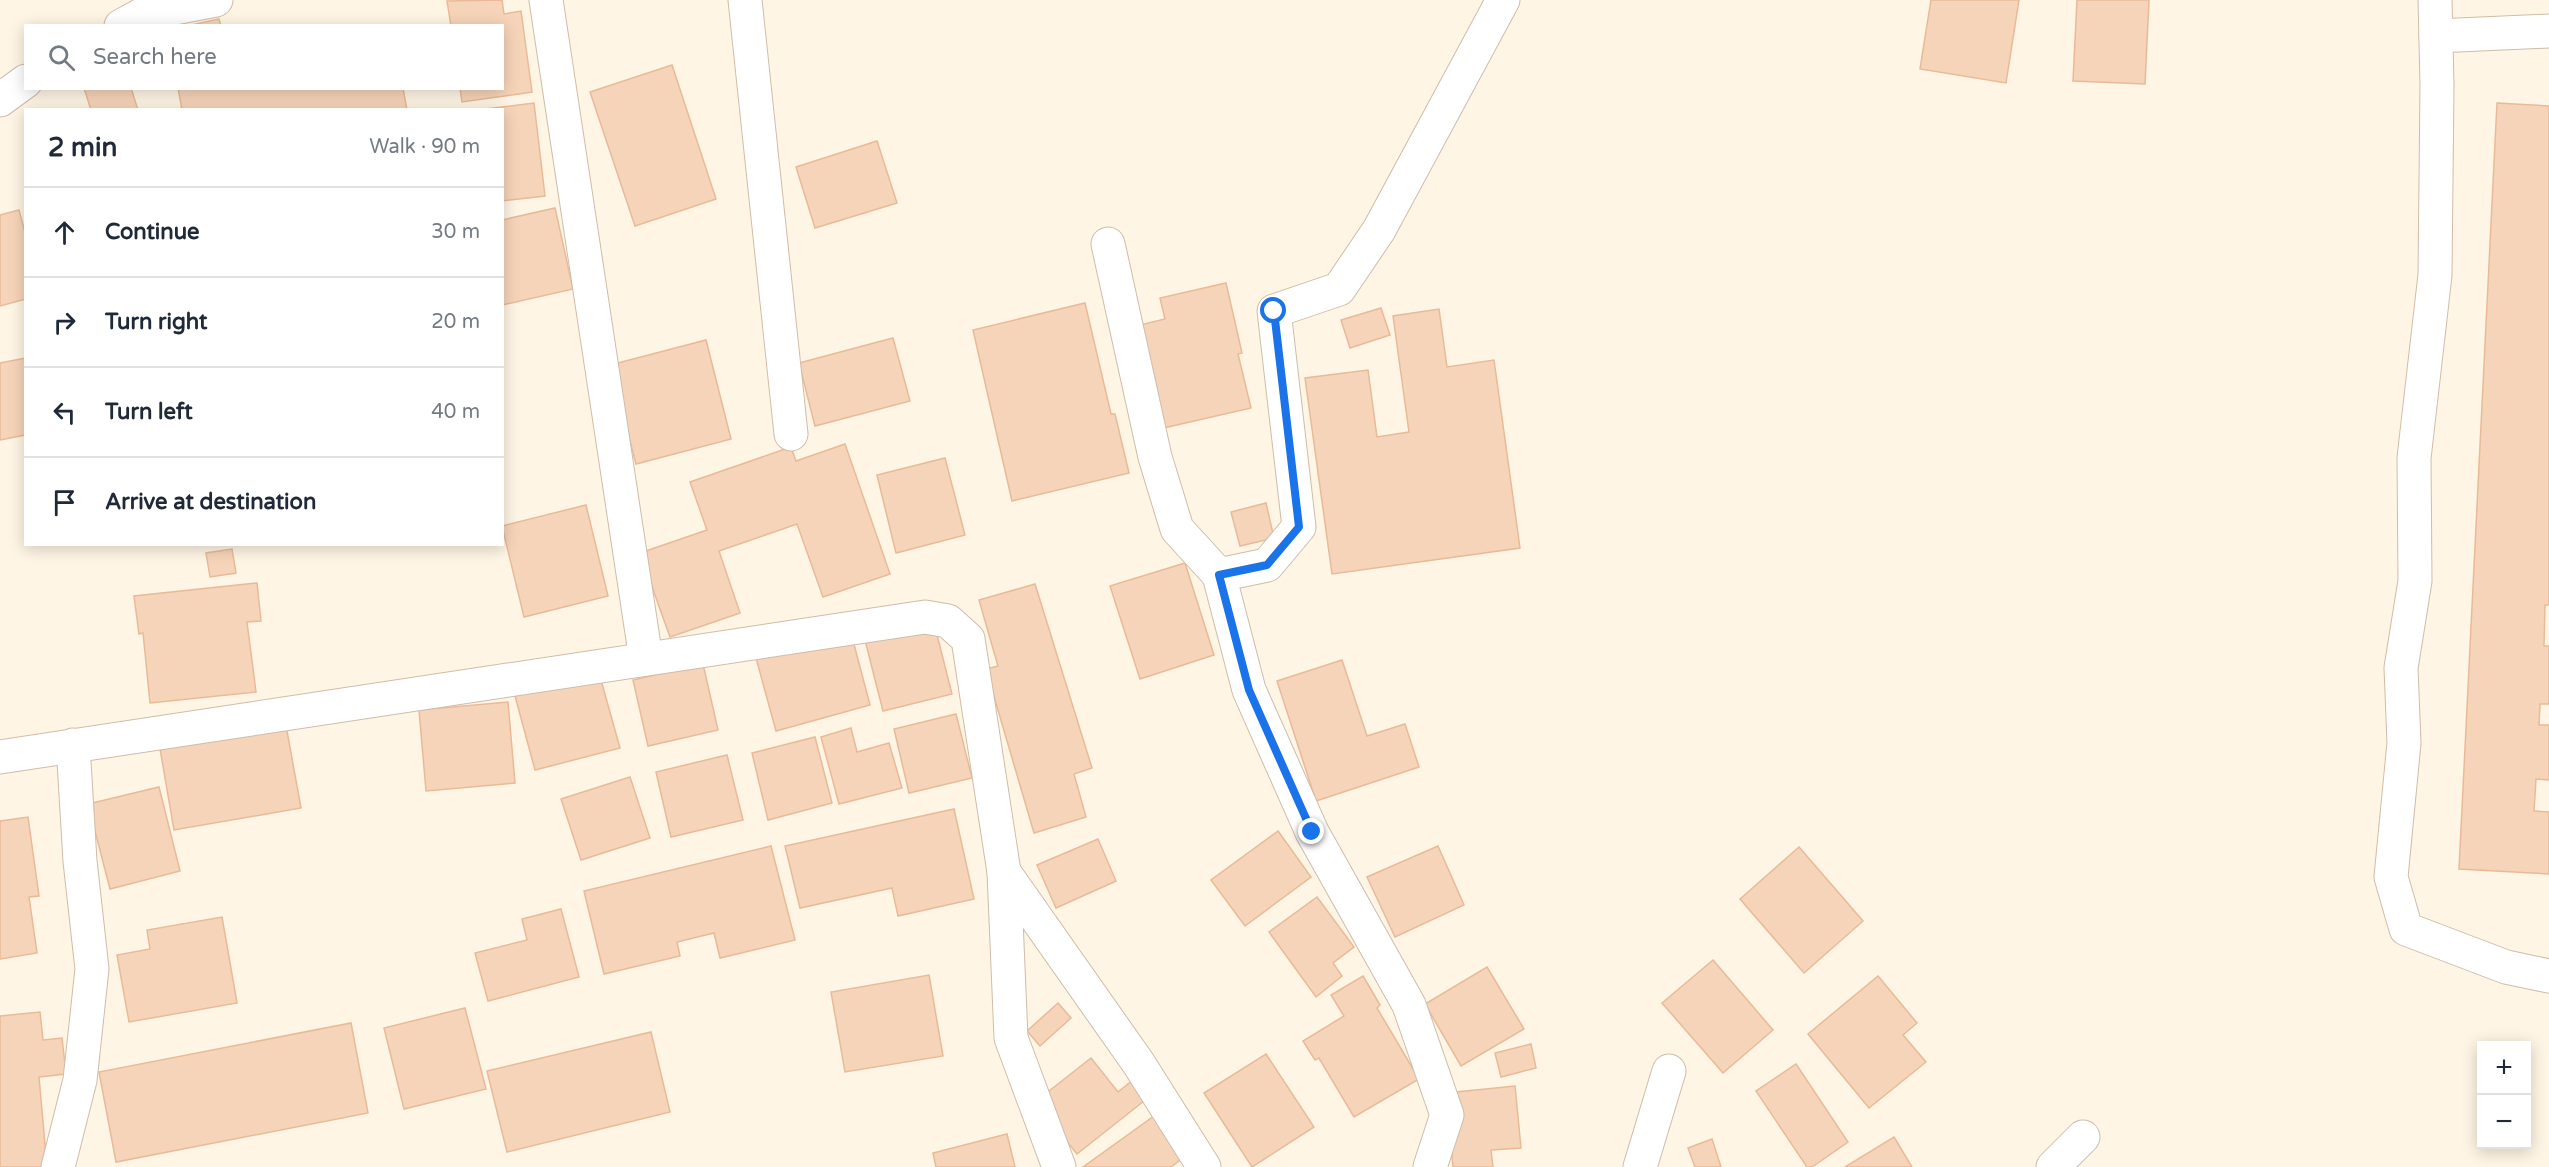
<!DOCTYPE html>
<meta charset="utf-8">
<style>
:root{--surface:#fff;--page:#f6f6f7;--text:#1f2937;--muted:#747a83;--line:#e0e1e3}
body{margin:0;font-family:"Varela Round",sans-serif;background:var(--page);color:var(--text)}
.controls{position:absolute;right:18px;bottom:18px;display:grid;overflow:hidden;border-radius:0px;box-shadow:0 3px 15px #0003}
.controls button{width:54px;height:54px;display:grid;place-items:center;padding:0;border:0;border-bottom:2px solid var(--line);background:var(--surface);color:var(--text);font:30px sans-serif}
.stop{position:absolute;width:18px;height:18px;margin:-14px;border:4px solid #1a73e8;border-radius:50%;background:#fff}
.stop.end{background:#1a73e8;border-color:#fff;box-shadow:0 2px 6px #0008}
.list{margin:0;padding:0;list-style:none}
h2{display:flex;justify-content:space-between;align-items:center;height:78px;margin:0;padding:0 24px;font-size:26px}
h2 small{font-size:20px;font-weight:400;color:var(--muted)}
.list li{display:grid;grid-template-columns:39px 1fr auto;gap:18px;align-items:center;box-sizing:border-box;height:90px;padding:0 24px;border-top:2px solid var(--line)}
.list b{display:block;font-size:22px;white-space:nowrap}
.list em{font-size:20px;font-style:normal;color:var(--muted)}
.icon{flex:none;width:33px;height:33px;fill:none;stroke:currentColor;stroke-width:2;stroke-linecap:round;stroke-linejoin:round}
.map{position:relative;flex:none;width:2549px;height:1167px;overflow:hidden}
.search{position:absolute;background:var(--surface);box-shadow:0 3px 15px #0003;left:24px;top:24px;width:480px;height:66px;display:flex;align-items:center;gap:15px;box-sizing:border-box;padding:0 21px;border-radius:0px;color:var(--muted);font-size:22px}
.panel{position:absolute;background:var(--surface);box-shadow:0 3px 15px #0003;left:24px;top:108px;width:480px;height:438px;border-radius:0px}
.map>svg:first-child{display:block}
.building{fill:#f6d4b9;stroke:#eaba98;stroke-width:1.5}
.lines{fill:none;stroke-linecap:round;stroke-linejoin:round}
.street-casing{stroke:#d0bca9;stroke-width:35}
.street{stroke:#fff;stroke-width:33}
.route{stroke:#1a73e8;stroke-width:8}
</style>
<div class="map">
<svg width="2549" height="1167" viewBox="0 0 2549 1167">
<rect width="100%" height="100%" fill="#fef5e4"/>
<g class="building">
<path d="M 502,0 L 504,14 L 521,11 L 532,92 L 462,102 L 460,88 L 502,88 L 502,26 L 451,26 L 447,1 Z"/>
<path d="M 1931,0 L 2019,0 L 2006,83 L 1920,69 Z"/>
<path d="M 2077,0 L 2149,0 L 2145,84 L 2073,81 Z"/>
<path d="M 219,19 L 221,26 L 187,26 Z"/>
<path d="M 672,65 L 716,199 L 635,226 L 590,92 Z"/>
<path d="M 84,88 L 131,88 L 138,110 L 91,110 Z"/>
<path d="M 178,88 L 403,88 L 407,110 L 182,110 Z"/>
<path d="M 534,103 L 545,196 L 502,201 L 502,110 L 477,110 Z"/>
<path d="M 2497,103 L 2549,106 L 2549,605 L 2545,605 L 2544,646 L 2549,646 L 2549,704 L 2540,704 L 2539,725 L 2549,725 L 2549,780 L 2536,779 L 2534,811 L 2549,812 L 2549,874 L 2459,869 Z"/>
<path d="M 877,141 L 897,203 L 815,228 L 796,167 Z"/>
<path d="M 555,208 L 573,289 L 502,305 L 502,220 Z"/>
<path d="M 19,210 L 26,236 L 26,299 L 0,306 L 0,215 Z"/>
<path d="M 1226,283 L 1242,353 L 1238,354 L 1251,408 L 1159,429 L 1132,327 L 1165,319 L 1160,298 Z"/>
<path d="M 1085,303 L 1111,414 L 1115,414 L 1129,473 L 1012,501 L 973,330 Z"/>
<path d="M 1381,308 L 1390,335 L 1350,348 L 1341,320 Z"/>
<path d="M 1439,309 L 1447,367 L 1494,360 L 1520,548 L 1332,574 L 1305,378 L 1368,370 L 1377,437 L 1409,432 L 1393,316 Z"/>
<path d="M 893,338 L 910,401 L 815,426 L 799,363 Z"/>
<path d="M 706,340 L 731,439 L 636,464 L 610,365 Z"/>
<path d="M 26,358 L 26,435 L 0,440 L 0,363 Z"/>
<path d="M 845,444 L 890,574 L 823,597 L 797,524 L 719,551 L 740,613 L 670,637 L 640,553 L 707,530 L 690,482 L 791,447 L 796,461 Z"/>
<path d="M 945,458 L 965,535 L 896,553 L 877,475 Z"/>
<path d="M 1266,503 L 1274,538 L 1240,546 L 1231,512 Z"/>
<path d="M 586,505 L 608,596 L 524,617 L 502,526 Z"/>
<path d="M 232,549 L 236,573 L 210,577 L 206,553 Z"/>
<path d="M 1185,563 L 1214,655 L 1140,679 L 1110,586 Z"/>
<path d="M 257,583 L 261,621 L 247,622 L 256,692 L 150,703 L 143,633 L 139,634 L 134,596 Z"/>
<path d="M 1035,584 L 1092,768 L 1074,774 L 1086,817 L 1034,833 L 986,669 L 998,666 L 979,600 Z"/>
<path d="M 934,623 L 952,694 L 883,711 L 865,640 Z"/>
<path d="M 851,633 L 870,705 L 776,731 L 756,658 Z"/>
<path d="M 1342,660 L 1367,736 L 1405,724 L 1419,767 L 1316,801 L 1277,681 Z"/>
<path d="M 703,664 L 718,730 L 648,746 L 633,680 Z"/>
<path d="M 599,673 L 620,748 L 535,770 L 515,696 Z"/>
<path d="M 508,702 L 515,783 L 426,791 L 419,710 Z"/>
<path d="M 956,714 L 972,778 L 909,793 L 894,729 Z"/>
<path d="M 285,720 L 301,808 L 174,830 L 159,743 Z"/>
<path d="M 851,728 L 857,752 L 889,743 L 902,788 L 839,804 L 821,737 Z"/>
<path d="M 815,737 L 832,803 L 768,820 L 752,753 Z"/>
<path d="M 727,755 L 743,820 L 671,837 L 656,772 Z"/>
<path d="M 630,777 L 650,838 L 581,860 L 561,799 Z"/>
<path d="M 159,787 L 180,871 L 110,889 L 88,804 Z"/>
<path d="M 954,809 L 974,899 L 898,916 L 892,888 L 800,908 L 785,846 Z"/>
<path d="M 28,817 L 39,896 L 29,897 L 37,953 L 0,959 L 0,821 Z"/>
<path d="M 1278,831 L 1311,877 L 1245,926 L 1211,880 Z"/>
<path d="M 1098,839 L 1116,881 L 1056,908 L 1037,865 Z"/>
<path d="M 771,846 L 795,940 L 720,958 L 714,933 L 677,942 L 680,956 L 604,974 L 584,891 Z"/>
<path d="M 1438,846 L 1464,905 L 1395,937 L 1367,877 Z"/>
<path d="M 1799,847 L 1863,921 L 1804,973 L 1740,899 Z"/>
<path d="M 1317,897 L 1354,947 L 1333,963 L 1342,976 L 1316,997 L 1269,932 Z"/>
<path d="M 561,909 L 579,977 L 488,1001 L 475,953 L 527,940 L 522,919 Z"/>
<path d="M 222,917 L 237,1003 L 129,1022 L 117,955 L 150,949 L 147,930 Z"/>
<path d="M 1713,960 L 1773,1030 L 1723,1073 L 1662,1003 Z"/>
<path d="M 1487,967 L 1524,1029 L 1461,1066 L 1425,1004 Z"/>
<path d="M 929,975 L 943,1056 L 845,1072 L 831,992 Z"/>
<path d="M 1363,976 L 1380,1005 L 1377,1008 L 1419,1079 L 1354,1117 L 1319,1058 L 1315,1060 L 1303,1041 L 1344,1016 L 1331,995 Z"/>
<path d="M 1878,976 L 1917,1023 L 1903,1035 L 1926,1062 L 1869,1108 L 1808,1034 Z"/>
<path d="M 1058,1003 L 1071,1018 L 1040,1046 L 1027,1031 Z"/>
<path d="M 465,1008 L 486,1089 L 404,1109 L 384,1028 Z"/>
<path d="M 40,1012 L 43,1040 L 62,1038 L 66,1074 L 39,1077 L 47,1167 L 0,1167 L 0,1016 Z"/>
<path d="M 351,1023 L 368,1113 L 116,1162 L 99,1072 Z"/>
<path d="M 651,1032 L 670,1112 L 507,1152 L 487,1071 Z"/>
<path d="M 1531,1044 L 1536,1068 L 1501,1077 L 1495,1053 Z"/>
<path d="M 1266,1054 L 1314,1127 L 1252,1167 L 1204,1093 Z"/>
<path d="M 1091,1058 L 1118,1092 L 1134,1079 L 1149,1097 L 1077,1154 L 1035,1102 Z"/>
<path d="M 1796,1064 L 1848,1142 L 1812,1167 L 1807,1167 L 1756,1091 Z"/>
<path d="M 1515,1086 L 1521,1148 L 1491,1150 L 1493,1167 L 1453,1167 L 1446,1093 Z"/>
<path d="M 1154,1116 L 1184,1157 L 1171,1167 L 1083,1167 Z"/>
<path d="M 1007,1134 L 1015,1167 L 936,1167 L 933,1153 Z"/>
<path d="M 1894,1137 L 1912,1167 L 1845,1167 Z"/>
<path d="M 1712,1139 L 1721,1167 L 1695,1167 L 1688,1148 Z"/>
</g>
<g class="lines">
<g class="street-casing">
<g id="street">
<path d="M 546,0 L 646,659"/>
<path d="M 745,0 L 791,434"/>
<path d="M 2435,0 L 2437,85 L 2435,275 L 2414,458 L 2415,581 L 2401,668 L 2404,743 L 2391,877 L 2406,929 L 2506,967 L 2549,976"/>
<path d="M 121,26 L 143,14 L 216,0"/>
<path d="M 2436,36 L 2549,31"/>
<path d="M 0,100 L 26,81"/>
<path d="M 1108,244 L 1155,457 L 1177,529 L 1219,575 L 1249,690 L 1312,832 L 1409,1005 L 1447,1115 L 1430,1167"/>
<path d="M 1219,575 L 1267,565 L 1299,527 L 1274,311 L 1339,289 L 1379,230 L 1503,0"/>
<path d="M 0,757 L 925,617 L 948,621 L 968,639 L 1004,872 L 1011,1038 L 1059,1167"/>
<path d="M 1004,872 L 1139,1064 L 1204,1167"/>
<path d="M 58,1167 L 80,1080 L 92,969 L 80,861 L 73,745"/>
<path d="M 1640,1167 L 1669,1071"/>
<path d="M 2053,1167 L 2083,1137"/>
</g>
</g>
<use href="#street" class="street"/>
</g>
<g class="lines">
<path class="route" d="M 1274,311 L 1299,527 L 1267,565 L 1219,575 L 1249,690 L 1312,832"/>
</g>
</svg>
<div class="controls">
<button>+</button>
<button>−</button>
</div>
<div class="stop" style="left:1274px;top:311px"></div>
<div class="stop end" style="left:1312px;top:832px"></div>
<div class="search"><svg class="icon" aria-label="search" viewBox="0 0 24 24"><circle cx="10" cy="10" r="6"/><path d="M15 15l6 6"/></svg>Search here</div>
<section class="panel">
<h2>2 min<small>Walk · 90 m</small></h2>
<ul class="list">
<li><svg class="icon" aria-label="ahead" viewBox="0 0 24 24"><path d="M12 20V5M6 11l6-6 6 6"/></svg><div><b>Continue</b></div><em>30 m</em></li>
<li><svg class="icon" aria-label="right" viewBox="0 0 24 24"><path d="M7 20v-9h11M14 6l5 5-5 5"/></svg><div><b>Turn right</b></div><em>20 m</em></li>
<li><svg class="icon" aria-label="left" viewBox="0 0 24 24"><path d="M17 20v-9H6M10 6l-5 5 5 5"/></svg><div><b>Turn left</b></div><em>40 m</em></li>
<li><svg class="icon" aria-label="arrive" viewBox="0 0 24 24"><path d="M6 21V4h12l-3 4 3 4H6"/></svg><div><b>Arrive at destination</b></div></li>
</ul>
</section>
</div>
